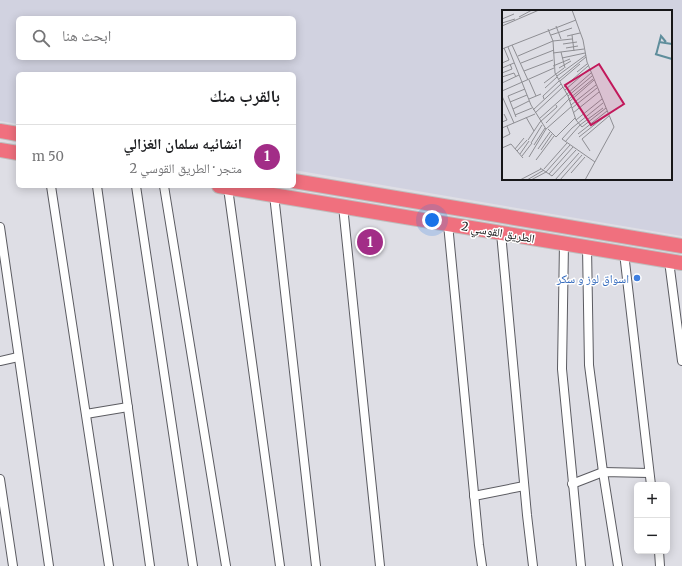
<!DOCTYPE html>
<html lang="ar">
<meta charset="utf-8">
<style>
:root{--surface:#fff;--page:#f2f2f2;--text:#202124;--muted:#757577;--line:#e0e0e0;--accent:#a22d87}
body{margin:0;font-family:Merriweather,"Noto Naskh Arabic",serif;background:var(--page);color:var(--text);direction:rtl}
.controls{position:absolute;right:12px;bottom:12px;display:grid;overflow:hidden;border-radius:6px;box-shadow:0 2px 10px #0003}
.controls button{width:36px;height:36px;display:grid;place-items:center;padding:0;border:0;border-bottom:1px solid var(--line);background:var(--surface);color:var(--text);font:20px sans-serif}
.you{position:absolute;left:432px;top:220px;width:14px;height:14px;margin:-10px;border:3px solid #fff;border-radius:50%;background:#1a73e8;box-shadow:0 0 0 6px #1a73e833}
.badge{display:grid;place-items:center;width:26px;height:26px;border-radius:50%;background:var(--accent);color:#fff;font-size:13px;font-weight:700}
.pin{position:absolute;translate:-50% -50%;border:2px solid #fff;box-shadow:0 1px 4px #0006}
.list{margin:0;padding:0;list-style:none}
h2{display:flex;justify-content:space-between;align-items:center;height:52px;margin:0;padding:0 16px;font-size:17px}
h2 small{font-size:13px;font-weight:400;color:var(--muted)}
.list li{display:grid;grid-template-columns:26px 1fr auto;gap:12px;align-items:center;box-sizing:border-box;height:64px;padding:0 16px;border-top:1px solid var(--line)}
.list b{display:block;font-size:15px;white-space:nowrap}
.list p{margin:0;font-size:13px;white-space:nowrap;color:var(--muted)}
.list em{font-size:13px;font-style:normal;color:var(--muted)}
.icon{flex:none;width:22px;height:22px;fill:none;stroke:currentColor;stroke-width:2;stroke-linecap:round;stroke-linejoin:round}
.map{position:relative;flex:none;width:682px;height:566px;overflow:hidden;direction:ltr}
.search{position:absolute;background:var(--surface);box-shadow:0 2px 10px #0003;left:16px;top:16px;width:280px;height:44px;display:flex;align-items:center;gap:10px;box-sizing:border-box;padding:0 14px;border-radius:6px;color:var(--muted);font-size:15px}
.panel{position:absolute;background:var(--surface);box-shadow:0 2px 10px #0003;left:16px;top:72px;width:280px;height:116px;border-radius:6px;direction:rtl}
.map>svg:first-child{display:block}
.built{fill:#d1d2e0;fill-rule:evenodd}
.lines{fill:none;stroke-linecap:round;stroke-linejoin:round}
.street-casing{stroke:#5b5b61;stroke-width:10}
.highway-casing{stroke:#bebebe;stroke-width:16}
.street{stroke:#fff;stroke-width:8}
.highway{stroke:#f0707e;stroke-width:14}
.shop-dot{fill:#3f7fe0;stroke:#fff;stroke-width:1.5}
.labels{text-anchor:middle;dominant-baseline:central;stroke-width:3;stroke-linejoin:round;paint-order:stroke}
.street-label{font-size:12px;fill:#161618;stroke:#fff}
.shop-label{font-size:12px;fill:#366cbe;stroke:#fff;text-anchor:end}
.inset-river{fill:none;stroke:#5f8e9c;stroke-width:2}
.inset-road{fill:none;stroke:#8e8e93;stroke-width:1}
.view{fill:#c2185b;fill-opacity:0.15;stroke:#c2185b;stroke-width:2}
.inset-edge{fill:none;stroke:#161618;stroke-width:2}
</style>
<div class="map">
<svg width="682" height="566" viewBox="0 0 682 566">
<rect width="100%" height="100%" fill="#dedee5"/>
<path class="built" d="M 0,0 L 682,0 L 682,236 L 294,170 L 294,74 L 18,74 L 18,124 L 0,121 ZM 503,11 L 671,11 L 671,179 L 503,179 ZM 18,18 L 294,18 L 294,58 L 18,58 Z"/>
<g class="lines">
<g class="street-casing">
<g id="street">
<path d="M 51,186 L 109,566"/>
<path d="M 97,186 L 150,566"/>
<path d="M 136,186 L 193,566"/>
<path d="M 164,186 L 226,566"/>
<path d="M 228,188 L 280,566"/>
<path d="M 274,195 L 316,566"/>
<path d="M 343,206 L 380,566"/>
<path d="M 448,224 L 479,545 L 482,566"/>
<path d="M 0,227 L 49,566"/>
<path d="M 501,233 L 527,515 L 533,566"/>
<path d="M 564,243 L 562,369 L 581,566"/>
<path d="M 587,247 L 589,365 L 603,472 L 618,566"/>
<path d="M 624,253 L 651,485"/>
<path d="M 669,261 L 682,361"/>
<path d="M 0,361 L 18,357"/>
<path d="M 86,414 L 128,407"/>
<path d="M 0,479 L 13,566"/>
<path d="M 572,484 L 603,472 L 649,473"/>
<path d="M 474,496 L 524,486"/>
<path d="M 659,551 L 660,566"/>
</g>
</g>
<g class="highway-casing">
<g id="highway">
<path d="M 0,131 L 18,134"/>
<path d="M 0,150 L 18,153"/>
<path d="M 294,181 L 682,246"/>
<path d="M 219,186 L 682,263"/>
</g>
</g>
<use href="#street" class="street"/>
<use href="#highway" class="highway"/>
</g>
<circle class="shop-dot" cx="637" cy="278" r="4"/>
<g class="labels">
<g class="street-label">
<text transform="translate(498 232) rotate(10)">الطريق القوسي 2</text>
</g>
<g class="shop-label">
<text x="629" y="278">اسواق لوز و سكر</text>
</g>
</g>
<g transform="translate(502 10)">
<rect width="170" height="170" fill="#dedee5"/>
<path class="inset-river" d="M 157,32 L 170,34M 153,44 L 170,49M 154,45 L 159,26 L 164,32"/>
<path class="inset-road" d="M 70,0 L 81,30 L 85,52 L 112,117 L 83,170M 17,7 L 30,0M 0,9 L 12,4M 0,13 L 13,9M 0,16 L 37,0M 54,16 L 59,29M 46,19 L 51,31 L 53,63 L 66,86 L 74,110 L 80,117 L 104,98M 49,25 L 70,18M 70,25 L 72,41M 65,26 L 78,23M 61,34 L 75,32M 10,35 L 26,70M 6,37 L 29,95 L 44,119M 64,38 L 76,36M 0,39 L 74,10M 59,42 L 63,58M 51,43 L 82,39M 16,46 L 51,31 L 70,29M 60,48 L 83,43M 0,53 L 7,50 L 2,38M 19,53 L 52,40M 51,56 L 68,49M 0,58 L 12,53M 57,58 L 69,51M 22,61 L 51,50M 75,62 L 85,54M 0,63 L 10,59 L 8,54M 55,66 L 84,45M 0,67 L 12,63 L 14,67M 57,69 L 84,47M 27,70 L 34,86M 58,71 L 78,54M 0,73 L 17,65M 42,73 L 62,58M 62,77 L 86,56M 43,78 L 55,67M 63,80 L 87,59M 0,81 L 52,58M 65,84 L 89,63M 0,86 L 12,113M 66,86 L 90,66M 27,89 L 39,84M 42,89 L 41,86 L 57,71M 67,89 L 91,69M 68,91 L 92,70M 8,92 L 25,85M 69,95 L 94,75M 70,98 L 95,78M 11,99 L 27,91M 31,100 L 59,74M 33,103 L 61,77M 71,103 L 97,82M 13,105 L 30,98M 14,107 L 6,86 L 23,79M 24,107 L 32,121M 37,109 L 65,84M 74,110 L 100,89M 0,112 L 5,110 L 2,104M 38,112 L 55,97 L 54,95M 44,113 L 67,89M 78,115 L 101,98M 0,118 L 33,104M 46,119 L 54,127 L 73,108M 76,124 L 105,101M 77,127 L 106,104M 0,128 L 8,124 L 5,116M 26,130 L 38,112M 63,132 L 78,115M 29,133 L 40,115M 32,135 L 43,118M 0,138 L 9,134 L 21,148M 13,139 L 22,128M 36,139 L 48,122M 39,140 L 50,124M 15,141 L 25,130M 88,141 L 80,129 L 107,106M 18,144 L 27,131M 20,146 L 30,133M 27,147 L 44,119 L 70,96M 34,150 L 52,126M 93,152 L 60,129 L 70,118 L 101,93M 38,158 L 50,166 L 74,140M 42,159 L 65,133M 44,162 L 68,135M 69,163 L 83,147M 47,164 L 71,137M 18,170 L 39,159M 25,170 L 42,160M 29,170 L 44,162M 53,170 L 77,143M 58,170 L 80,145"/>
<path class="view" d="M 97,54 L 122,94 L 89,115 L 63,75 Z"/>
<rect width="170" height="170" class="inset-edge"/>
</g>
</svg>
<div class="controls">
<button>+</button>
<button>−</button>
</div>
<div class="you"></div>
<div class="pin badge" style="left:370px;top:242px">1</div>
<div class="search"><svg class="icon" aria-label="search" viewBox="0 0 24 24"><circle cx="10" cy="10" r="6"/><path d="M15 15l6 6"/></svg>ابحث هنا</div>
<section class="panel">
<h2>بالقرب منك<small></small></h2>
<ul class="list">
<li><span class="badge">1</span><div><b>انشائيه سلمان الغزالي</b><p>متجر · الطريق القوسي 2</p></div><em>50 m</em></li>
</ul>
</section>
</div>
